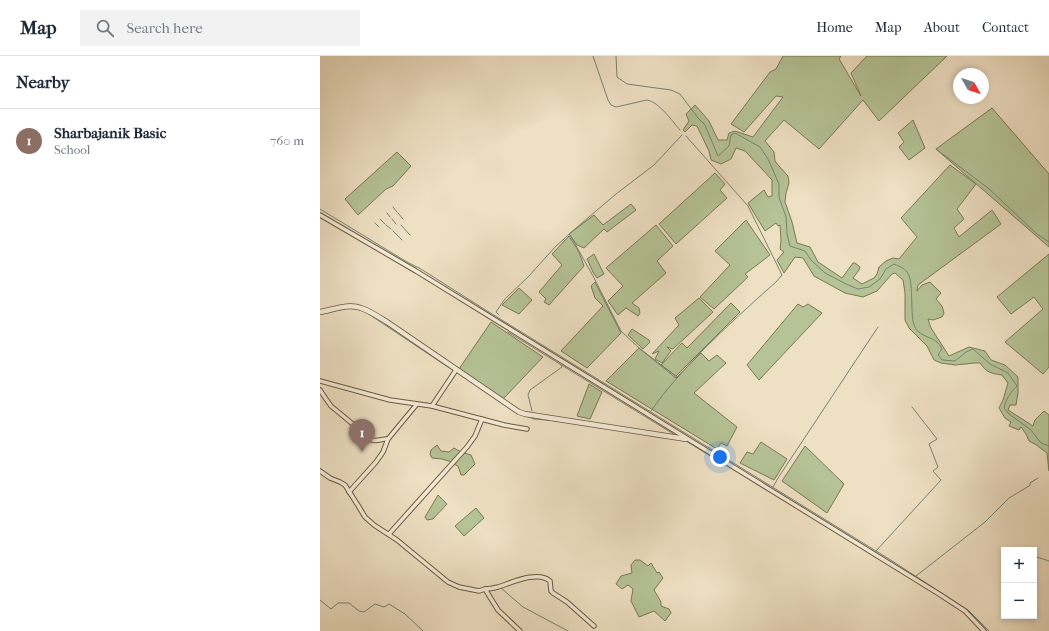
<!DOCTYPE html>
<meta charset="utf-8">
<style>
:root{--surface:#fff;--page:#f2f2f3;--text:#1f2937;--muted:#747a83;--line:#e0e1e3;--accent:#8f2418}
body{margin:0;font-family:"IM FELL French Canon",serif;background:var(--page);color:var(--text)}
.controls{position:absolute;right:12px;bottom:12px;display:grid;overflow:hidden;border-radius:0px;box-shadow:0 2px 6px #0003}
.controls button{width:36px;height:36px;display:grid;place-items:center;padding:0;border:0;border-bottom:1px solid var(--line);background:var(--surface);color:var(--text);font:20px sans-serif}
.compass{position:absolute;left:633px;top:12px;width:36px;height:36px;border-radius:50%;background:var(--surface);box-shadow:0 2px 6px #0003;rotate:129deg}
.you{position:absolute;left:400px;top:401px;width:14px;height:14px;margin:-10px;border:3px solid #fff;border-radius:50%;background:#1a73e8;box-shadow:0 0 0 6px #1a73e833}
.badge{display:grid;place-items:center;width:26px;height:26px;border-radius:50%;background:var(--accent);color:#fff;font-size:13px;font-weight:700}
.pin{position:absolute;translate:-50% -33px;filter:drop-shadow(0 1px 2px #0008)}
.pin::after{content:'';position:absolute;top:21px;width:14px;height:12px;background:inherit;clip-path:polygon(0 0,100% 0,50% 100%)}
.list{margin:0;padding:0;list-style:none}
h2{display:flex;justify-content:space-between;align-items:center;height:52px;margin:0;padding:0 16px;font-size:17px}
h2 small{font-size:13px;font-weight:400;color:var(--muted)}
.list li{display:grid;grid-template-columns:26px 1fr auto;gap:12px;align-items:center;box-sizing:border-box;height:64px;padding:0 16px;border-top:1px solid var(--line)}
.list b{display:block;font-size:15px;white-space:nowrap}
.list p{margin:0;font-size:13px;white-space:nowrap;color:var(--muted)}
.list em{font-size:13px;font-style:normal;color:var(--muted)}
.icon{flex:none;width:22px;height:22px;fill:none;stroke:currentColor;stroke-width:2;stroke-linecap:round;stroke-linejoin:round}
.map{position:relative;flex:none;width:729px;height:575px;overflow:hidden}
header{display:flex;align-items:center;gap:24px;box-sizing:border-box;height:56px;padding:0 20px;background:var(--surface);border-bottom:1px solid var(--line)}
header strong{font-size:19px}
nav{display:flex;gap:22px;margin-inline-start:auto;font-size:14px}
.search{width:280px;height:36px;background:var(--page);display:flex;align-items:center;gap:10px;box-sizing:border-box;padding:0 14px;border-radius:0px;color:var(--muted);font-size:15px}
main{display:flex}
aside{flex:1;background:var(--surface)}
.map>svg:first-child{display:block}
.green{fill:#b5c396;stroke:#7c7855}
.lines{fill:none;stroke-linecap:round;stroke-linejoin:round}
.stream{stroke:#768475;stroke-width:1}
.minor-casing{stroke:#6d5a40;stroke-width:5.5}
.tertiary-casing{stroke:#6d5a40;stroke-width:6}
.minor{stroke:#f4ebd8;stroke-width:3.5}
.tertiary{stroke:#f4ebd8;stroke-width:4.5}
</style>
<header>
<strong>Map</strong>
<div class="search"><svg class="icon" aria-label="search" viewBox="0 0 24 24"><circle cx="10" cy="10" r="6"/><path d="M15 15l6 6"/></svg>Search here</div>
<nav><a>Home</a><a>Map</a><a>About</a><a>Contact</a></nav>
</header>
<main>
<aside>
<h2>Nearby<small></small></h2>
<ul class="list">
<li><span class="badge" style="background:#8d6e63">1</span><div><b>Sharbajanik Basic</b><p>School</p></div><em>760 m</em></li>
</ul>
</aside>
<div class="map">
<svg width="729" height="575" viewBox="0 0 729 575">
<rect width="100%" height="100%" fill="#eee0c3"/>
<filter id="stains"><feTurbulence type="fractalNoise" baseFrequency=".005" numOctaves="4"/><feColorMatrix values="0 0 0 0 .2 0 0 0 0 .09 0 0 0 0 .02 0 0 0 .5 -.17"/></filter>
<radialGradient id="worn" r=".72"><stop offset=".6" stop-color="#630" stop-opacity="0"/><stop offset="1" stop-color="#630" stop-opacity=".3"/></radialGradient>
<g class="green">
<path d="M 463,0 L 521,0 L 519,3 L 541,40 L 531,17 L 547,0 L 627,0 L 559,65 L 543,44 L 499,93 L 464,64 L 445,85 L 454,96 L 455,105 L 459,110 L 468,120 L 469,127 L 466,137 L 465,146 L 472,166 L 477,187 L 490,191 L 498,206 L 522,222 L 533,207 L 535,207 L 540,211 L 539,214 L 533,222 L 542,228 L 554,222 L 557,218 L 559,211 L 566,205 L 573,202 L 579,203 L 597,181 L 581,162 L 630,109 L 656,128 L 637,153 L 644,163 L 634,172 L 639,181 L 672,154 L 681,168 L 598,229 L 597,235 L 602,229 L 610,226 L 621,237 L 616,243 L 622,250 L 624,257 L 622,261 L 613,264 L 608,263 L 611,272 L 629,300 L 649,291 L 665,295 L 671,304 L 685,309 L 698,321 L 698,337 L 696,349 L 690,349 L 688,354 L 713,370 L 715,364 L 724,355 L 729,359 L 729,415 L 727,397 L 715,388 L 709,385 L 706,378 L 701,371 L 699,374 L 689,370 L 691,366 L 685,362 L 679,352 L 683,344 L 688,327 L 682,319 C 670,317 667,317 660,307 L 655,307 L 635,309 L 621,307 L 614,304 L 607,290 L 589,272 L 585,264 L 585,237 L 583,224 L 575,217 L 572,218 L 557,235 L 543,241 L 525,237 L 494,220 L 483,202 L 475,201 L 464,217 L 457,204 L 464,196 L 460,193 L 461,185 L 460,169 L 458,170 L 456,167 L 445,175 L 428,147 L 444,134 L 448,141 L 452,140 L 452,124 L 441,112 L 425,95 L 416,92 L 411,103 L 401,108 L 391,104 L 389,95 L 377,70 L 372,69 L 365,76 L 363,74 L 369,65 L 366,58 L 375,49 L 389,65 L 398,84 L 407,84 L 409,77 L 415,75 L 433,81 L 463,41 L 456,40 L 424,76 L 411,68 L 450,16 L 456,13 Z"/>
<path d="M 672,52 L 729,118 L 729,191 L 616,93 Z"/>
<path d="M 593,64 L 605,92 L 589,104 L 579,91 L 584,86 L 578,77 Z"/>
<path d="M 77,96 L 91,110 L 73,130 L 66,133 L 38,159 L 25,143 Z"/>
<path d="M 395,117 L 405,128 L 400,134 L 407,142 L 356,188 L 339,168 Z"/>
<path d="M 311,148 L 316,154 L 287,176 L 284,173 L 264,192 L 257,189 L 249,178 L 274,159 L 283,169 Z"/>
<path d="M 426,164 L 450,199 L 425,218 L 428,221 L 394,253 L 380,241 L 410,209 L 395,195 Z"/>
<path d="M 336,169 L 353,190 L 337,205 L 346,217 L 312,247 L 319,252 L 320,257 L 318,260 L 306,252 L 298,259 L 288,245 L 303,230 L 286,212 Z"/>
<path d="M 249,180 L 259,196 L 264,210 L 229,249 L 224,246 L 226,243 L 219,236 L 242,209 L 232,198 Z"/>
<path d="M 274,198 L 284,218 L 277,222 L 273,216 L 267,203 Z"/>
<path d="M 729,198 L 729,311 L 723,318 L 685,286 L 723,253 L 714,241 L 691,258 L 677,241 Z"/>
<path d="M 275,226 L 301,277 L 267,312 L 241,295 L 283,250 L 275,242 L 271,230 Z"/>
<path d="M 199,232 L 212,244 L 199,258 L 182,249 Z"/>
<path d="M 379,242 L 393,256 L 353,293 L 347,291 L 351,295 L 342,307 L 335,303 L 339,295 L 332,298 L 359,269 L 355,262 Z"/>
<path d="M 411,247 L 420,256 L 356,320 L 341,309 L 362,287 L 367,292 Z"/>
<path d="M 478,248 L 483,251 L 488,248 L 502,257 L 439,324 L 427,309 Z"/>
<path d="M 171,266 L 223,301 L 183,343 L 139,313 Z"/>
<path d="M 312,273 L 329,284 L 330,286 L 323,293 L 308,279 Z"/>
<path d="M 319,292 L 356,322 L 381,297 L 389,305 L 397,299 L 406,307 L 374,337 L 417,371 L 407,390 L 401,387 L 397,393 L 286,325 Z"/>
<path d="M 269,328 L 282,336 L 270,363 L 257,360 Z"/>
<path d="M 441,386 L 467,403 L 454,424 L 420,407 L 427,396 L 433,398 Z"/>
<path d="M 117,389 L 121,395 L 129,396 L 134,392 L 141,396 L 132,406 L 122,403 L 112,402 L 110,398 L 111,394 Z"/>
<path d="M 485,390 L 524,428 L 507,457 L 462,425 Z"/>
<path d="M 144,397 L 151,399 L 155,408 L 144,419 L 141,419 L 138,410 L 133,408 Z"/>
<path d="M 118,439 L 127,448 L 113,463 L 107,464 L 105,461 Z"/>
<path d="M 156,452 L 164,462 L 144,480 L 135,470 Z"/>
<path d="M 315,504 L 320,504 L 328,510 L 331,507 L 337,517 L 339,516 L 343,522 L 334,534 L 341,546 L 341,550 L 349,553 L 351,557 L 345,565 L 334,555 L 319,561 L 311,545 L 313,533 L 308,529 L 302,533 L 296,528 L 301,520 L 312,517 L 311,509 Z"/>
</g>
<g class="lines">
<g class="stream">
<path d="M 273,0 L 288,44 L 291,49 L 296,51 L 327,44 C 339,46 352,65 360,74"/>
<path d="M 296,0 L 297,21 L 307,28 L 351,34 L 360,38 L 378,62 L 385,69 L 398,100 L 409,90 L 411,79 L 415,77 L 440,91 L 448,103 L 459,128 L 459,141 L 466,161 L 467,178 L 470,190 L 485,195 L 491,204 L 505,217 L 526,228 L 538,233 L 549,231 L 560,223 L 566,213 L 574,208 C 579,210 584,212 587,216 C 594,223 590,257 594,269 C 597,280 613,281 618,287 C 620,289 621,291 622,293 L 618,299 L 622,304 L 635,305 L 646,296 L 653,293 L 670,308 L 688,317 L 697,330 C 690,337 686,343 684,352 L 689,358 L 711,374 L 721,387 L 729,390"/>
<path d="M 616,93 L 668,132 L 717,178 L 729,186"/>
<path d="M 73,151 L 77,156"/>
<path d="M 0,153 L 87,206 L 101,213 L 164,253 L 569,503 L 648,554 L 669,575"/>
<path d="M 67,157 L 70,161"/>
<path d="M 78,157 L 83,163"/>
<path d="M 60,163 L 65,168"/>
<path d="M 72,163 L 76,168"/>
<path d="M 55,167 L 59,171"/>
<path d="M 66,169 L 71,173"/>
<path d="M 81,169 L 90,179"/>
<path d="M 73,175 L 82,184"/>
<path d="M 250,179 L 273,220 L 301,275 L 319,292 L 357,321"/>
<path d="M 44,255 L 131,313"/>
<path d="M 10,256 L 25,253"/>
<path d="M 179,259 L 176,256 L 185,243 L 209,220 L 235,191 L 256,172 L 296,138 L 334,109 L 362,79"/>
<path d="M 188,276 L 355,379"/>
<path d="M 212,355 L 208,339 L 210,334 L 242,311 L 241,309"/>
<path d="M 331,355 C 346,333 364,314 382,295 C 406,271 431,248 456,226 L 462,219 L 428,150 L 366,80"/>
<path d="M 206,360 L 214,363 L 237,365"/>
<path d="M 366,385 C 377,391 386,399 398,403"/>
<path d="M 709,430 L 710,429 L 710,427 L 718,422"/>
<path d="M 453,431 L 458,422 L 558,271"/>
<path d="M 556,495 L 621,424 L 613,415 L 618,411 L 609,388 L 617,383 L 592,351"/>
<path d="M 714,500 L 729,505"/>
<path d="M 596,520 L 665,466 L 689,442 L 709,430"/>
<path d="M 181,532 L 203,551 L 248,575"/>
<path d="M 0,544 L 11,553 L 18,547 L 29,547 L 39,555 L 44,556 L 55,548 L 64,551 L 69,548 L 85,558 L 103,575"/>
</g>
<g class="minor-casing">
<g id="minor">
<path d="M 0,159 L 96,215 L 619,538 L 645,555 L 664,575"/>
<path d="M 0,325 L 70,344 L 112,350 L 184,369 L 207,373"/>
<path d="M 0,334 L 6,343 L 11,350 L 52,384 C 58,386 63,382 68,383"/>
<path d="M 112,350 L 136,314"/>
<path d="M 0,415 L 10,422 L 20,426 L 25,429 L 39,451 L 45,461 L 54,469 L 77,484 L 128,526 L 139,531 L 159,535 L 165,533 L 178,554 L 200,575"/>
<path d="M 29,436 L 56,406 L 63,396 L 68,383 L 97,348"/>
<path d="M 69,478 L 147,391 L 155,380 L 162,363"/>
<path d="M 165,533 C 169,533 174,532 178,531 C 191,527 218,514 230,525 L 231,535 L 233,537 L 247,546 L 274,570"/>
</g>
</g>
<g class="tertiary-casing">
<path id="tertiary" d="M 0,256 C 13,254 28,247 41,252 C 50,255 59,261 67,266 L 190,350 L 199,356 L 205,358 L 366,383"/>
</g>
<use href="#minor" class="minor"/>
<use href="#tertiary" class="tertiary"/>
</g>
<rect width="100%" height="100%" filter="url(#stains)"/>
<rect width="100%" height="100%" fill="url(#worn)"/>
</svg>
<div class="controls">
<button>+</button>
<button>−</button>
</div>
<svg class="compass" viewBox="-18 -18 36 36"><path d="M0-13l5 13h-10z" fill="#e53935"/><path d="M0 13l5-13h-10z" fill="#747a83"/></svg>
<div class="you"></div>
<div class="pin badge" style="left:42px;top:396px;background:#8d6e63">1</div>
</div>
</main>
